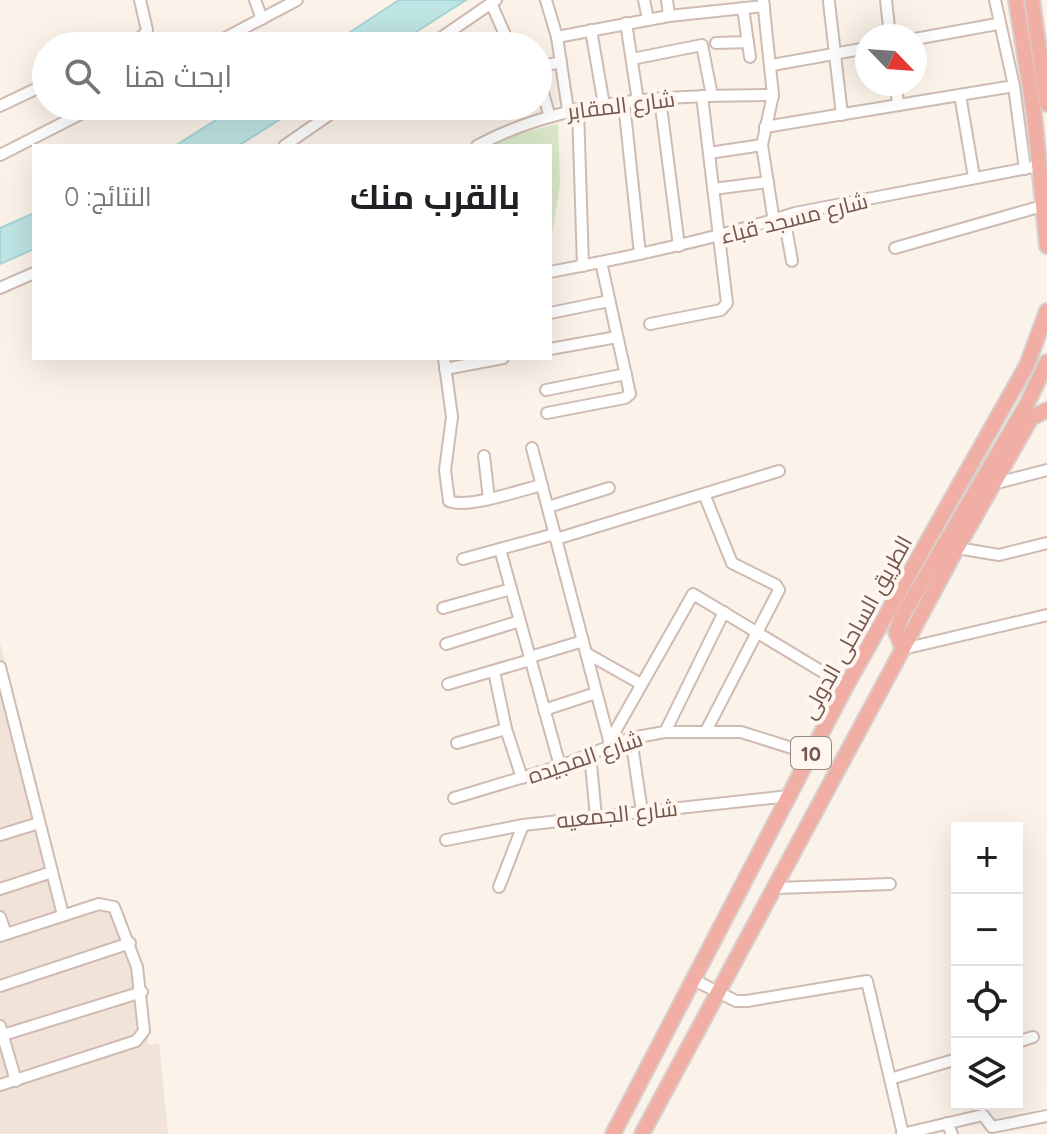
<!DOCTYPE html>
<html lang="ar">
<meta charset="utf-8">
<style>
:root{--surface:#fff;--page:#f6f6f6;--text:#202124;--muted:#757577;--line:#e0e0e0}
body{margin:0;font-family:Quicksand,Cairo,sans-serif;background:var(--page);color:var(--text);direction:rtl}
.controls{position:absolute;right:24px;bottom:24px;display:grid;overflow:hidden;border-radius:0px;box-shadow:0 8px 32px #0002}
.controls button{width:72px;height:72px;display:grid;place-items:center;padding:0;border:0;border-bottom:2px solid var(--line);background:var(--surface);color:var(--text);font:40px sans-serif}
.compass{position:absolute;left:855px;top:24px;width:72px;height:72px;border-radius:50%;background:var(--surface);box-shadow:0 8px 32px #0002;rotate:115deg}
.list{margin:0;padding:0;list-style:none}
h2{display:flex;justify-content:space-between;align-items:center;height:104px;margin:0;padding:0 32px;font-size:34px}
h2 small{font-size:26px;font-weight:400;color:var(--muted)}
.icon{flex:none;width:44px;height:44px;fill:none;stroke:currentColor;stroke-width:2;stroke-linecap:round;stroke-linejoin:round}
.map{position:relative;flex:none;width:1047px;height:1134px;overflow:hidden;direction:ltr}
.search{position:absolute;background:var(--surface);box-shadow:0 8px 32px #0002;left:32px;top:32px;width:520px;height:88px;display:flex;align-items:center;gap:20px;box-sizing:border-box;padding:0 28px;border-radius:44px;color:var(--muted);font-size:30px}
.panel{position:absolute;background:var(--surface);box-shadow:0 8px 32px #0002;left:32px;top:144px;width:520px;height:216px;border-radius:0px;direction:rtl}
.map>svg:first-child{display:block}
.residential{fill:#f2e3d8}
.green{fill:#dae8c8}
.water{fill:#bee4e4;stroke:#a5d4d5;stroke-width:2}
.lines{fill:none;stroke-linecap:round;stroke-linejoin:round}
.minor-casing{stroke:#cfbbb2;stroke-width:14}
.highway-casing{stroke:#d8d0cd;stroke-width:18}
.minor{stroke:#fff;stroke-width:10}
.highway{stroke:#f1aea4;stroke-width:14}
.labels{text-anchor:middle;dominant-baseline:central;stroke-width:8;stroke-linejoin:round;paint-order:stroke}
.shield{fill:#fef6ef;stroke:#9d867e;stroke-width:2}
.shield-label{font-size:20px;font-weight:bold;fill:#74564e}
.street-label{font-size:22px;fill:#74564e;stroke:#fef6ef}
</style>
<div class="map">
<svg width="1047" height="1134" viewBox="0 0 1047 1134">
<rect width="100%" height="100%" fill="#fbf2e9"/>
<path class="residential" d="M 0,642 L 65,908 L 96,899 L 110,900 L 121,906 L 127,920 L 147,997 L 148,1045 L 159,1044 L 168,1134 L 0,1134 Z"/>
<path class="green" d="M 558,124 L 560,184 L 550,249 L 550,146 L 488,146 L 504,137 Z"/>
<g class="water">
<path d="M 399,0 L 466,0 L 394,46 L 329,46 Z"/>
<path d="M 238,106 L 301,106 L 238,146 L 175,146 Z"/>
<path d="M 34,213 L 34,249 L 0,264 L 0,228 Z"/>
</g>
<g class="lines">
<g class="minor-casing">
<g id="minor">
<path d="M 255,0 L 262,19"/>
<path d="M 546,0 L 557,37 L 568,110"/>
<path d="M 644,0 L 648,19"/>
<path d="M 667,0 L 669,16"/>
<path d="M 763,0 L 773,95 L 762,145 L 774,222"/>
<path d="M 886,0 L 890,36"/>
<path d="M 995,0 L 1014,86 L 1025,169"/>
<path d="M 829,2 L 842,115"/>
<path d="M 491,3 L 510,46"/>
<path d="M 743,8 L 750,57"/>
<path d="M 626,23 L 638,101"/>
<path d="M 591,30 L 604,105"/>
<path d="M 557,37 L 669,16 L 764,6"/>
<path d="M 915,39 L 997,24"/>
<path d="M 716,43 L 748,42"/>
<path d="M 124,46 L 143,36 L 147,30 L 140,0"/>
<path d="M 210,46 L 297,0"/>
<path d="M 429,46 L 496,0"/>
<path d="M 632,59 L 702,45 L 712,96"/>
<path d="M 772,65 L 867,48"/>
<path d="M 538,67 L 561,62"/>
<path d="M 538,76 L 549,114"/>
<path d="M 896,84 L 898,105"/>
<path d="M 960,95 L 974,177"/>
<path d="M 660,99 L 679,246"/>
<path d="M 624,103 L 640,254"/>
<path d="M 0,106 L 46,84"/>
<path d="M 578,109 L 583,266"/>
<path d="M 765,127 L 1014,86"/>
<path d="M 284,146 L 342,106"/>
<path d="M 477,146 C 567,97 672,96 773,95"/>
<path d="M 709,153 L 762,145"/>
<path d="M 0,155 L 96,106"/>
<path d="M 713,189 L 768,182"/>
<path d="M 784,217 L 792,261"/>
<path d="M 895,248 L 1042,206"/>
<path d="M 550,272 C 633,256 715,239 795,213 L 1038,166"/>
<path d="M 0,288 L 34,273"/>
<path d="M 550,313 L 609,301"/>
<path d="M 650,324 L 721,310 L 727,303 L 702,96"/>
<path d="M 550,349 L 617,337"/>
<path d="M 444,358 L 452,417 L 445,470 L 449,501 C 468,509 520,490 542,485"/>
<path d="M 445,369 L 503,358"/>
<path d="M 546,390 L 626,374"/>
<path d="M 547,413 L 625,398 L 630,394 L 601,262"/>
<path d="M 532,448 L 610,744"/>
<path d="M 484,456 L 489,499"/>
<path d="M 993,484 L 1047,470"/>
<path d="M 704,494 L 732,563 L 776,585 L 779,590 L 706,731"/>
<path d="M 548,507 L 609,488"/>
<path d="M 556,539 L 779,471"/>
<path d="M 957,548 L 999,555 L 1047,543"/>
<path d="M 500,549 L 560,766"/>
<path d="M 463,559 L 555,534"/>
<path d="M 443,608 L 511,589"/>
<path d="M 446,644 L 520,621"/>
<path d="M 903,649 L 1047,615"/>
<path d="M 586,653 L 641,684"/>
<path d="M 530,657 L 583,641"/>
<path d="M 0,667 L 63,915"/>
<path d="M 494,671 L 506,729 L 522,778"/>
<path d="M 448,684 L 530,660"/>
<path d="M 544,710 L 596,693"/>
<path d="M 665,732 L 724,612"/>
<path d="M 631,738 L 642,812"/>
<path d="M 609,742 L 693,594 L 846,686"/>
<path d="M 457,743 L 506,729"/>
<path d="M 590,754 L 596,817"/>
<path d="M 454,798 L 560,766 L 631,738 L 665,732 L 741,732 L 811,754"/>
<path d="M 0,835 L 39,823"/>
<path d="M 446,840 L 523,825 L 789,796"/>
<path d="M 499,887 L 523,825"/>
<path d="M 777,888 L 890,884"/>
<path d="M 0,889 L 52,872"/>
<path d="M 0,917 L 6,934"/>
<path d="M 0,936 L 99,904 L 114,907 L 137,967 L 144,1031 L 136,1041 L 0,1085"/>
<path d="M 694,980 L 736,1001 L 747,1001 L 867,981 L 903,1134"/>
<path d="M 0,986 L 130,943"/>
<path d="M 0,1026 L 16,1081"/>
<path d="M 3,1035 L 142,992"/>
<path d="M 1017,1042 L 1033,1037"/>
<path d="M 890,1079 L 957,1059"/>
<path d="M 947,1123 L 952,1134"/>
<path d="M 902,1134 L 983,1115 L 992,1127 L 1047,1116"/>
</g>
</g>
<g class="highway-casing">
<g id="highway">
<path d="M 1016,0 L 1034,113 L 1047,246"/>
<path d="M 1032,0 L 1047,104"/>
<path d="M 903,649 L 896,632 L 901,618 L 1026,406 L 1047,362"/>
<path d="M 613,1134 L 846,686 L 1027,365 L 1047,311"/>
<path d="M 642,1134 L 957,548 L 1031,418 L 1047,410"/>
</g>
</g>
<use href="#minor" class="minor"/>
<use href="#highway" class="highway"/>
</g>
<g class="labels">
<rect class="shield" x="791" y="737" width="40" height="32" rx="6"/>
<g class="shield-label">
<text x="811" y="753">10</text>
</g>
<g class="street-label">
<text transform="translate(621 105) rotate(-7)">شارع المقابر</text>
<text transform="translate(794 218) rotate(-14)">شارع مسجد قباء</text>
<text transform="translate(856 627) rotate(-61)">الطريق الساحلى الدولى</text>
<text transform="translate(585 757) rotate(-19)">شارع المجيده</text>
<text transform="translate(617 814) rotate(-6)">شارع الجمعيه</text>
</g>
</g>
</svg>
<div class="controls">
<button>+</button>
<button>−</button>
<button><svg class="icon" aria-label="locate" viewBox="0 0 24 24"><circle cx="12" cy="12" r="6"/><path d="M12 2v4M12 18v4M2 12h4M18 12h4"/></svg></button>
<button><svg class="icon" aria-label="layers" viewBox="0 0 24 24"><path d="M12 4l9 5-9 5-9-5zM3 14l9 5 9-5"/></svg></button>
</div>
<svg class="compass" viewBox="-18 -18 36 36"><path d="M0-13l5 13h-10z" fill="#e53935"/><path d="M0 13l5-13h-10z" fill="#757577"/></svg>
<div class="search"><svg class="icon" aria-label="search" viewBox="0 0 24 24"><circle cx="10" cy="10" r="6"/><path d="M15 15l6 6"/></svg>ابحث هنا</div>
<section class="panel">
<h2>بالقرب منك<small>النتائج: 0</small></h2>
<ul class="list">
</ul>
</section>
</div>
